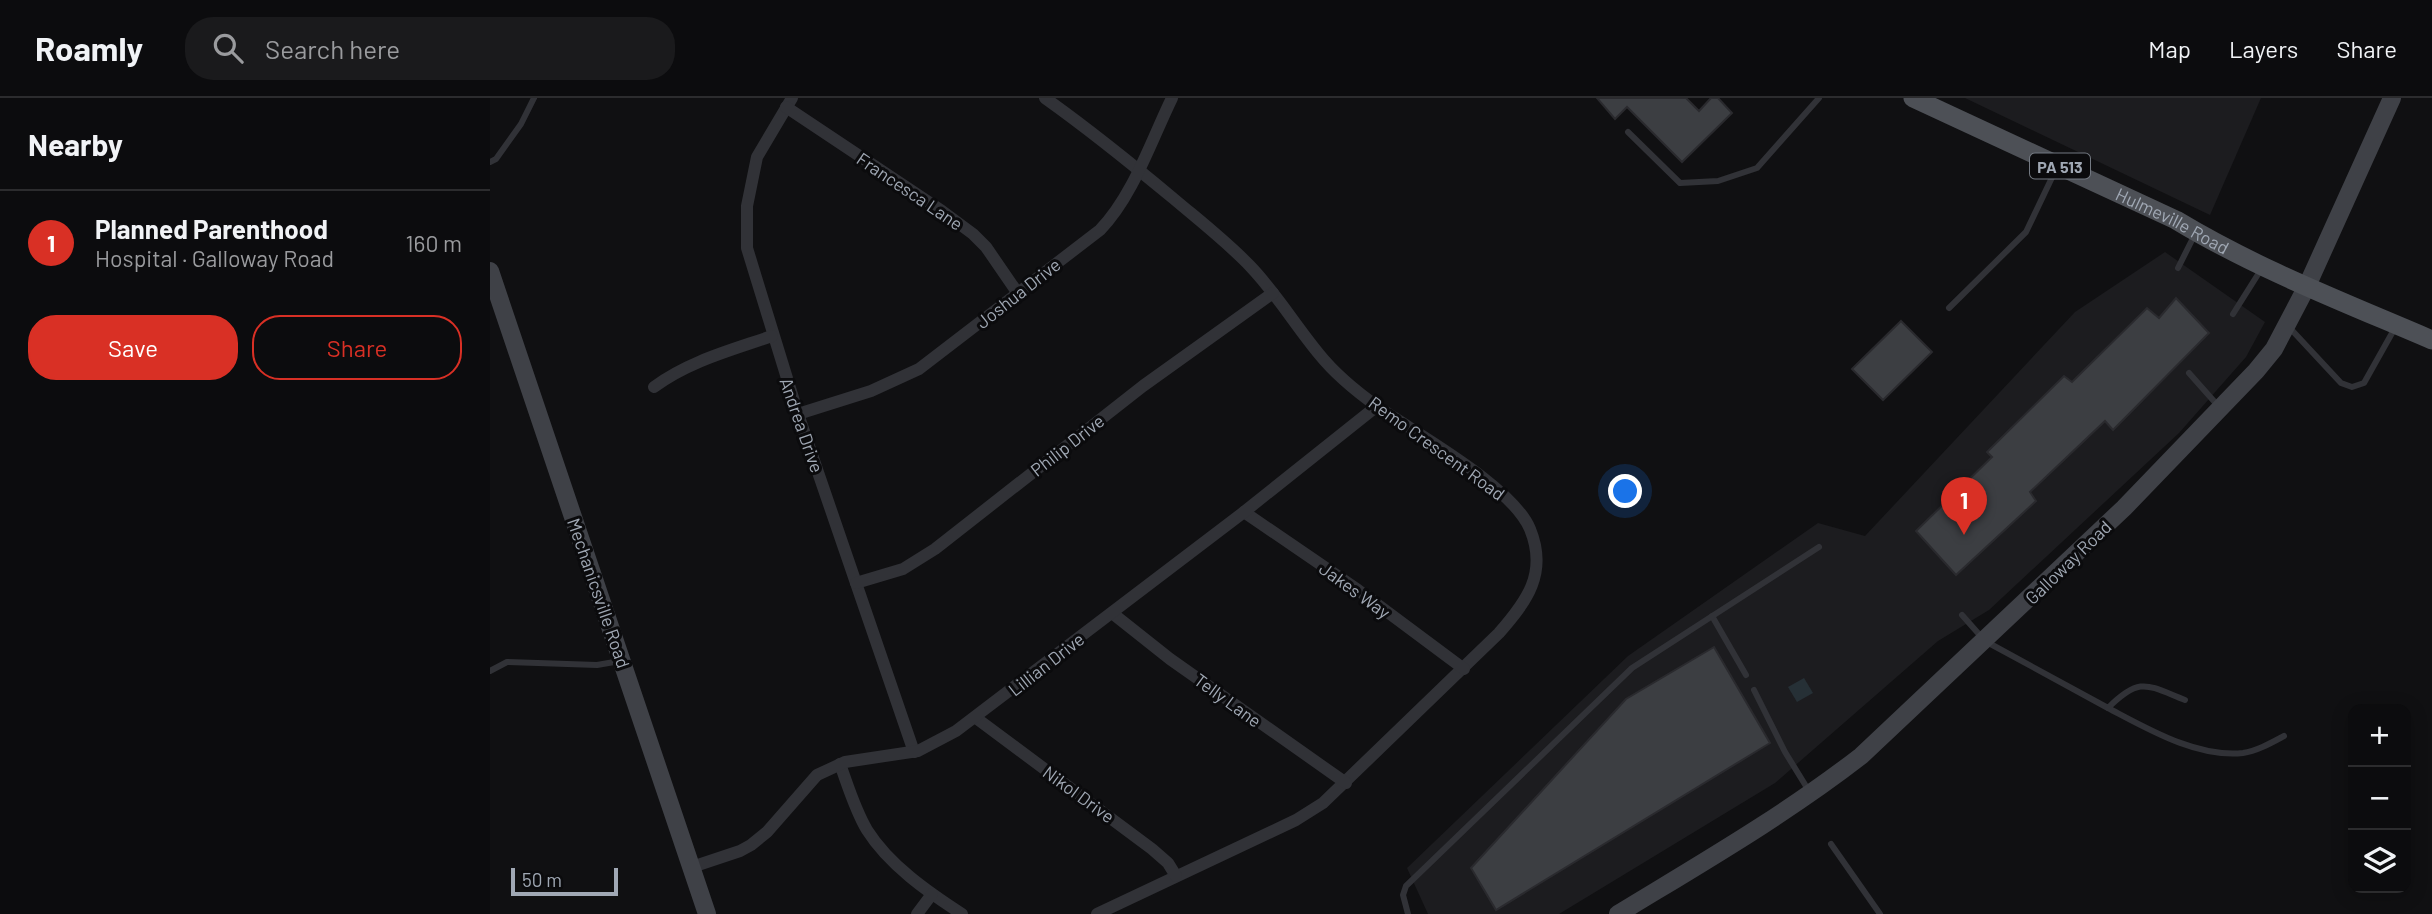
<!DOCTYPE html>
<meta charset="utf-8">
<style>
:root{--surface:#0c0c0e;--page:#1a1a1c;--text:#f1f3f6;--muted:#9a9b9e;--line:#2c2c2e;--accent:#d93025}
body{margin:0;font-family:Barlow,sans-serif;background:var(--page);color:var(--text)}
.controls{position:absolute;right:21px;bottom:21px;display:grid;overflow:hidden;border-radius:14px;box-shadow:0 4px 18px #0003}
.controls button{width:63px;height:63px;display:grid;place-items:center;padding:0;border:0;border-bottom:2px solid var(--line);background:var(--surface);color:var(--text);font:35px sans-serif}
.scale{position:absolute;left:21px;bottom:18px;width:107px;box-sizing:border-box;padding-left:7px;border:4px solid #a0a8b4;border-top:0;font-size:19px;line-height:24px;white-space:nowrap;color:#a0a8b4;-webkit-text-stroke:5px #0b0b0d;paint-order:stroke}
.you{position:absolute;left:1136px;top:394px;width:24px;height:24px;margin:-18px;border:5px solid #fff;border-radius:50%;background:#1a73e8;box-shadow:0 0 0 10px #1a73e833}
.badge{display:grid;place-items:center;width:46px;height:46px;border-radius:50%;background:var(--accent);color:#fff;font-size:23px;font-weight:700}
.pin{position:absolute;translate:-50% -58px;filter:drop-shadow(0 2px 4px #0008)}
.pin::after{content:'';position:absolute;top:37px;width:24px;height:21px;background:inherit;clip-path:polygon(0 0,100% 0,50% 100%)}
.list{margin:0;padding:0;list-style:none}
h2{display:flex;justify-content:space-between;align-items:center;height:91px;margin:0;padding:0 28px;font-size:30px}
h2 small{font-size:23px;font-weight:400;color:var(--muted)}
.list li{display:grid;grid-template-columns:46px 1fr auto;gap:21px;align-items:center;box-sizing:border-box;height:105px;padding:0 28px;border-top:2px solid var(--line)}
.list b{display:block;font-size:26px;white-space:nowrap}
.list p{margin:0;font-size:23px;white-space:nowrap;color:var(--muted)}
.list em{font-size:23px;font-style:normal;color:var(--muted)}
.actions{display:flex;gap:14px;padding:21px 28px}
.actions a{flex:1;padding:16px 0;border:2px solid var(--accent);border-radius:28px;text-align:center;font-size:24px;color:var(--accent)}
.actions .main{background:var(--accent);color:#fff}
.icon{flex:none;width:38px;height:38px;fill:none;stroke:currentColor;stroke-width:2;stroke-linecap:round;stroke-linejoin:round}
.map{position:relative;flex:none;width:1942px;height:816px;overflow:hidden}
header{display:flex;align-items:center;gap:42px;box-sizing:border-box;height:98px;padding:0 35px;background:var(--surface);border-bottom:2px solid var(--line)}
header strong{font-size:33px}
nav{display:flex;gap:38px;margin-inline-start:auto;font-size:24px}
.search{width:490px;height:63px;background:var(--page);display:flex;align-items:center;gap:18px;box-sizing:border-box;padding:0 24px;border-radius:28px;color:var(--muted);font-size:26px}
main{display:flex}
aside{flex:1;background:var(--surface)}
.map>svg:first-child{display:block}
.built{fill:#1c1c1f}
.water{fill:#263036}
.building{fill:#3c3e42;stroke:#2a2a2e;stroke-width:2}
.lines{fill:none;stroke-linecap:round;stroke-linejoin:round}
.lane{stroke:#313237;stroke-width:6}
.street{stroke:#313237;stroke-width:12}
.secondary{stroke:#3f4147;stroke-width:18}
.primary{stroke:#4d5056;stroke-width:19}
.labels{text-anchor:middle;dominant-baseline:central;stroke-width:6;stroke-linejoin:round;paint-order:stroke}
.shield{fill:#0b0b0d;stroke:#737982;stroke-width:2}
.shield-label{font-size:16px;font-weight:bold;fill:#a0a8b4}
.street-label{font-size:18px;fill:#a0a8b4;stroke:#0b0b0d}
</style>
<header>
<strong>Roamly</strong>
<div class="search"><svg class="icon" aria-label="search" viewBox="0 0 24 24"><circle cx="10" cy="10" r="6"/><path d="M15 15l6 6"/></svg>Search here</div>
<nav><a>Map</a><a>Layers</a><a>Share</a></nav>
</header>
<main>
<aside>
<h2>Nearby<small></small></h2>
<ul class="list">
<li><span class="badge">1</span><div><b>Planned Parenthood</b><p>Hospital · Galloway Road</p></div><em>160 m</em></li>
</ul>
<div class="actions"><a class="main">Save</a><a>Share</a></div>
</aside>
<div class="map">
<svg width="1942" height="816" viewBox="0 0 1942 816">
<rect width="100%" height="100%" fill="#101012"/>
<g class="built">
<path d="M 1475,0 L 1771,0 L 1720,117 Z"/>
<path d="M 1675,154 L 1775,224 L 1756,259 L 1689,335 L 1499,512 L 1448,543 L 1285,685 L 1069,816 L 938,816 L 917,770 L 1138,558 L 1328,425 L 1375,438 L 1585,214 Z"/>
</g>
<path class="water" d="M 1314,580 L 1323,595 L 1307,604 L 1298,589 Z"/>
<g class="building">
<path d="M 1107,0 L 1196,0 L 1209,13 L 1221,0 L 1228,0 L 1242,15 L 1192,64 L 1137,9 L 1125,21 Z"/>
<path d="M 1686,200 L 1719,235 L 1623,332 L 1615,323 L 1540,394 L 1546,403 L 1466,477 L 1426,433 L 1502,359 L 1497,354 L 1574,278 L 1582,284 L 1657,210 L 1669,220 Z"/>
<path d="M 1411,223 L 1442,254 L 1393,302 L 1362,271 Z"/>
<path d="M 1224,549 L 1280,645 L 1006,812 L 981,770 L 1136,601 Z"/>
</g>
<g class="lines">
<g class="lane">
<path d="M 1138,34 L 1190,85 L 1228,83 L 1267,70 L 1329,0"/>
<path d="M 0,64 L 6,61 L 31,26 L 44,0"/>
<path d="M 1688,170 L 1705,136"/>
<path d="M 1459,210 L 1536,134 L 1567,69"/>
<path d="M 1743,216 L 1772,170"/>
<path d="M 1798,228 L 1851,285 L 1862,289 L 1874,285 L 1906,228"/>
<path d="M 1699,275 L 1730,310"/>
<path d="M 1472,517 L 1495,543 L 1618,610 C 1650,578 1657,587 1695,602"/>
<path d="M 1222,518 L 1256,577"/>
<path d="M 0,573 L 17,564 L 107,567 L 130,563"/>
<path d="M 1264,592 L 1295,654 L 1319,693"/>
<path d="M 1618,610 C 1658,631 1707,660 1753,655 C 1767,653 1781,645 1794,638"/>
<path d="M 1341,746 L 1390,816"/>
<path d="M 918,816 L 913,797 L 916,788 L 1142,570 L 1329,449"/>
</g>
<g class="street">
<path d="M 302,0 L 267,59 L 257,108 L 257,150 L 308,316 L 424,654"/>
<path d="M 555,0 C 600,32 642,66 684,101 C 710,123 737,144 760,168 C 786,195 805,227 829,256 C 845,276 867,294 888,309 C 928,337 1022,388 1040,431 C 1058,475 1037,503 1009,535 L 833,705 L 806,722 L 607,816"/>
<path d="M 296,9 L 452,113 L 483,136 L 496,149 L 527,194"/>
<path d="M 164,289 C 199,263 242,252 282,238"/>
<path d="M 308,316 L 381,293 L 429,271 L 610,132 C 643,98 661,43 682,0"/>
<path d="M 754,414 L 868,492 L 974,571"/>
<path d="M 366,485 L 413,471 L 445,451 L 653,288 L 783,195"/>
<path d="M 622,515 L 680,561 L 856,685"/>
<path d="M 486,620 L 662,751 L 678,765 L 686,778"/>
<path d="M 350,666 C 358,688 365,712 377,732 C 399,767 438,794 472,816"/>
<path d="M 202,769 L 250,753 L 261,747 L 277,734 L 327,677 L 355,664 L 428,653 L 466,633 L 754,414 L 887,308"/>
<path d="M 427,816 L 442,796"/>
</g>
<g class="secondary">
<path d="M 0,173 L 217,816"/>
<path d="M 1128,816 C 1210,766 1295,717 1371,658 L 1634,410 L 1766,273 L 1784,251 L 1817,188 L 1902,0"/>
</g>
<path class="primary" id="s1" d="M 1423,0 L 1686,122 C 1767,171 1856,205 1942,242"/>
</g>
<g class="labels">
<rect class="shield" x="1540" y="55.5" width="60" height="25" rx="5"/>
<g class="shield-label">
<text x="1570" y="68">PA 513</text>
</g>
<g class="street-label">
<text transform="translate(420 93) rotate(34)">Francesca Lane</text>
<text stroke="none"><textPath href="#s1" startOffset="287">Hulmeville Road</textPath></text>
<text transform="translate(528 195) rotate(-38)">Joshua Drive</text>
<text transform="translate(312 327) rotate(71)">Andrea Drive</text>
<text transform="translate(577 347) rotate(-38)">Philip Drive</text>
<text transform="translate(947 350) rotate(36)">Remo Crescent Road</text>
<text transform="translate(1578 464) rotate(-44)">Galloway Road</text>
<text transform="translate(865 492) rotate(36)">Jakes Way</text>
<text transform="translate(109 495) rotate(71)">Mechanicsville Road</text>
<text transform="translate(556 566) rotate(-38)">Lillian Drive</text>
<text transform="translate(738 602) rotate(36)">Telly Lane</text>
<text transform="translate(589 696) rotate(36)">Nikol Drive</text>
</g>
</g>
</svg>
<div class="controls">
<button>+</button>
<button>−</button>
<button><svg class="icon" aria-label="layers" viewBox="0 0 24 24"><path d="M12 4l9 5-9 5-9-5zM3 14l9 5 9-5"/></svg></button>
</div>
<div class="scale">50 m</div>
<div class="you"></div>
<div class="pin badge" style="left:1474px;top:437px">1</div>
</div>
</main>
